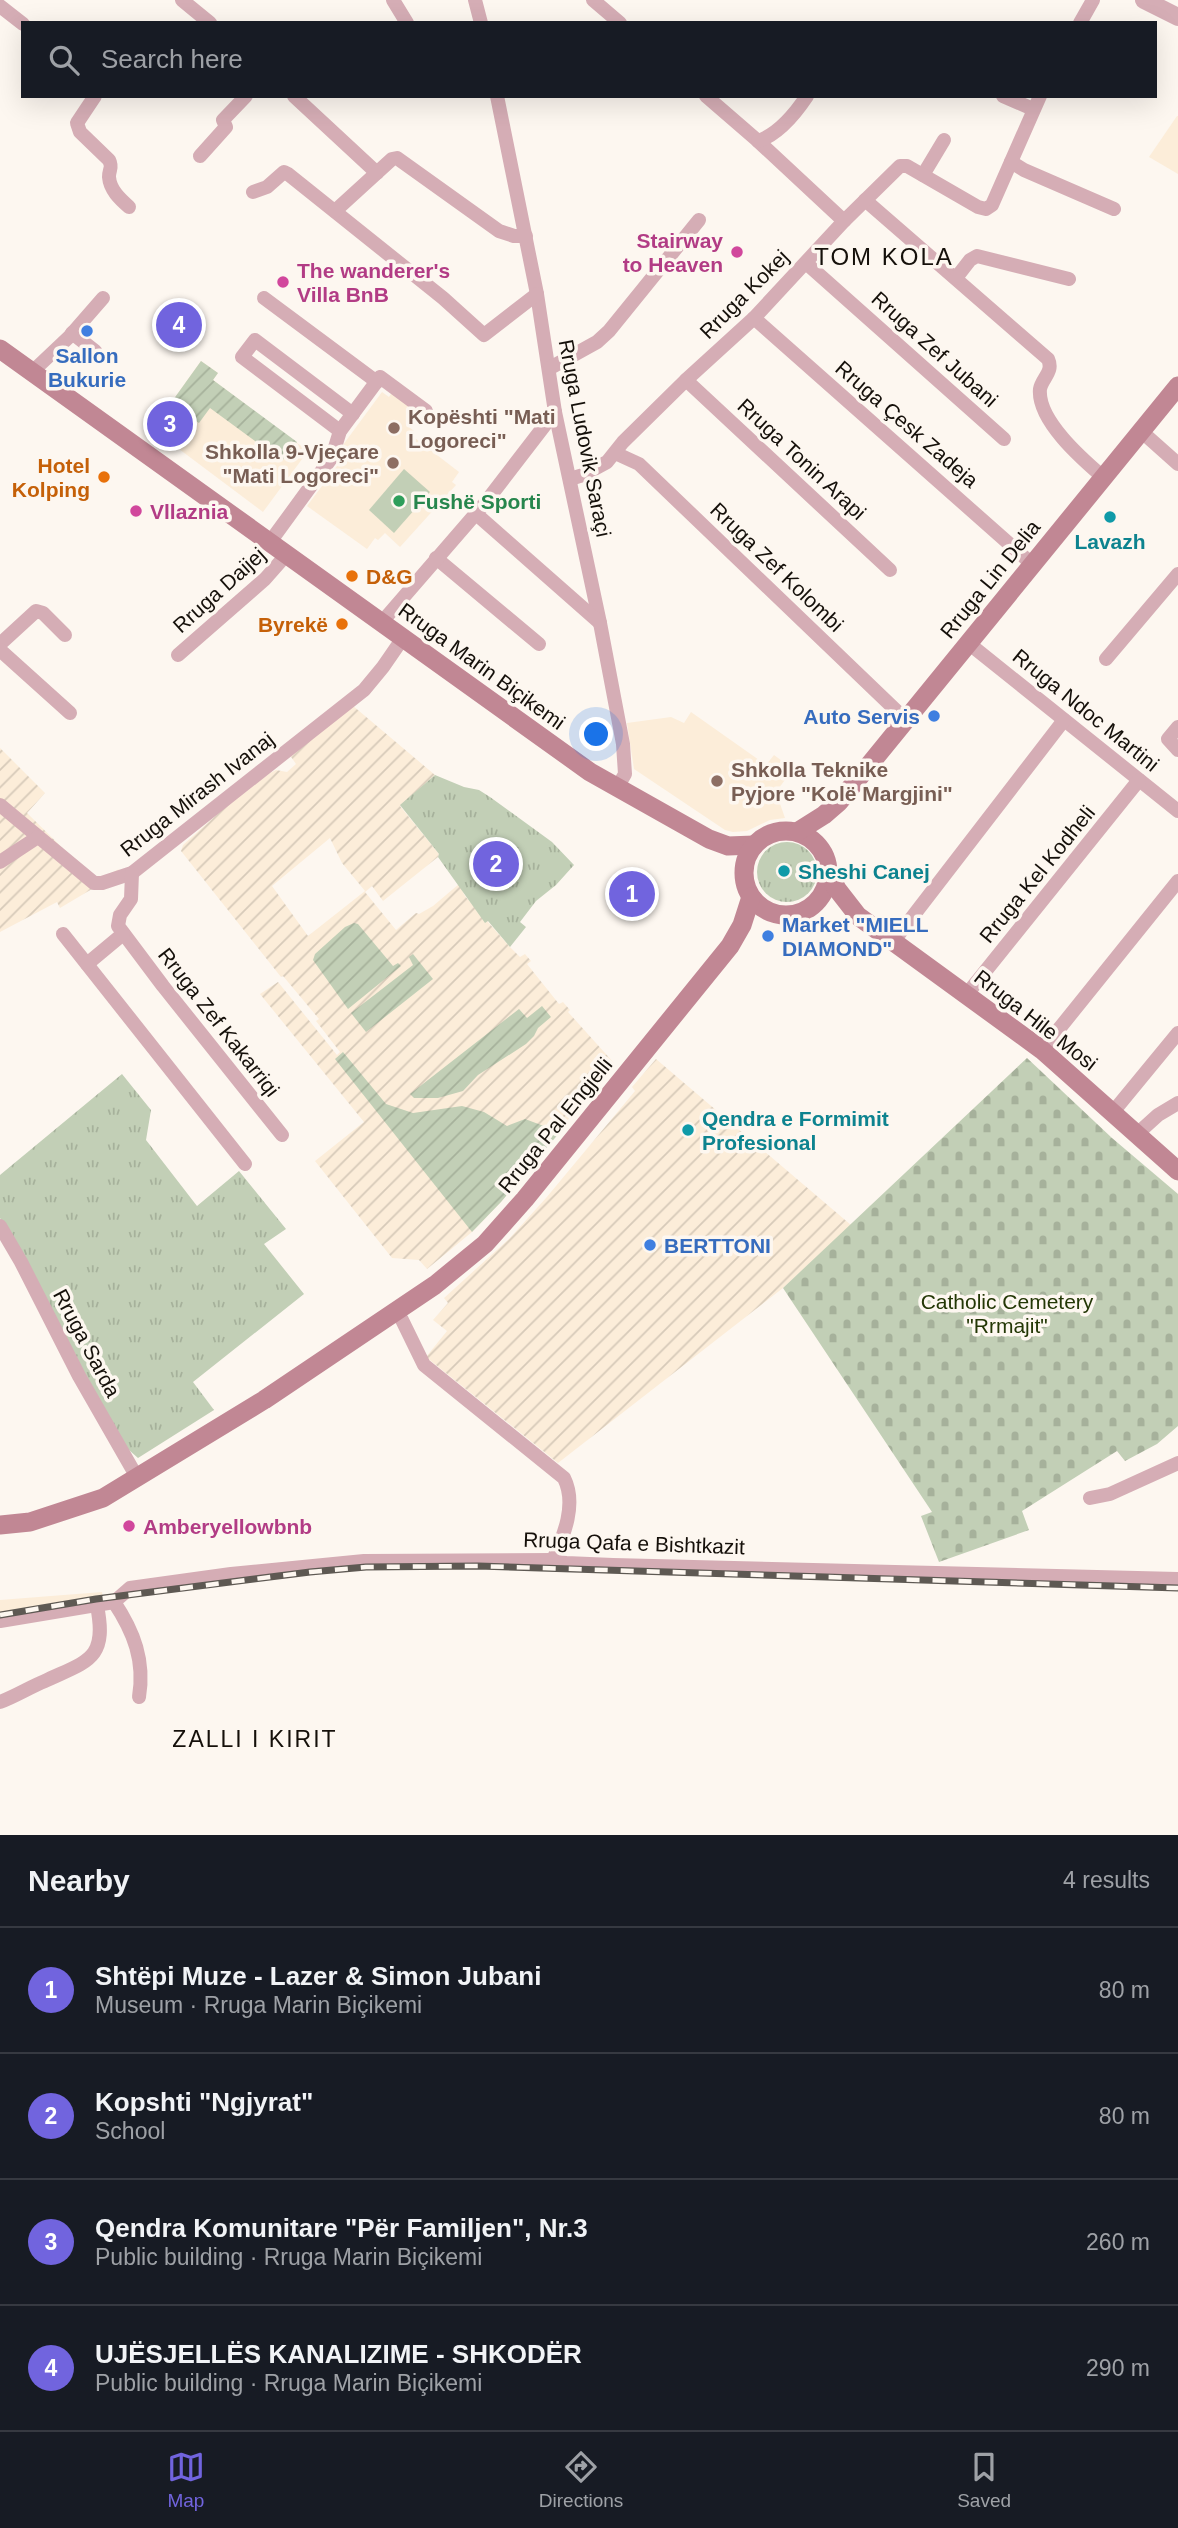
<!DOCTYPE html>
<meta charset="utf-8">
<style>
:root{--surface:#171b24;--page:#242831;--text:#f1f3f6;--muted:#9ea1a6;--line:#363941;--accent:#7164de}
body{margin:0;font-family:Arial,sans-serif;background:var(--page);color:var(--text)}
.you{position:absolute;left:597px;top:735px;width:24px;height:24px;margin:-18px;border:5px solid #fff;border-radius:50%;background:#1a73e8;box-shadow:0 0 0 10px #1a73e833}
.badge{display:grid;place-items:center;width:46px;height:46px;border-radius:50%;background:var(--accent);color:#fff;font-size:23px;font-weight:700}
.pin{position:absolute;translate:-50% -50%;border:4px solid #fff;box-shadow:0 2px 7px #0006}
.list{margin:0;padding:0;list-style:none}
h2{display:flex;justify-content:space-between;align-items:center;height:91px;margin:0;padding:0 28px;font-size:30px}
h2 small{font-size:23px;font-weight:400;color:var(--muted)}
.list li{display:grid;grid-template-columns:46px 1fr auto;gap:21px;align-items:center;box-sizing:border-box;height:126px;padding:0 28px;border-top:2px solid var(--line)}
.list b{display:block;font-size:26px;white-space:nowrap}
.list p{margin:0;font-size:23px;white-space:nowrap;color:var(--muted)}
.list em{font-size:23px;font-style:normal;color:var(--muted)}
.icon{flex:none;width:38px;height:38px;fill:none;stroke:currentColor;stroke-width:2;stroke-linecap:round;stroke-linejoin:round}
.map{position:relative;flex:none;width:1178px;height:1835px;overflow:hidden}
.search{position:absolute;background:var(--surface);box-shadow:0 7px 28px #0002;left:21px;right:21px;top:21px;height:77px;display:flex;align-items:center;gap:18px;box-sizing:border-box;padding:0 24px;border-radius:0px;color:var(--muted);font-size:26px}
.sheet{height:595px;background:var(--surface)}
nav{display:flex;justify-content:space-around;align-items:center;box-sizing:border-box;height:98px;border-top:2px solid var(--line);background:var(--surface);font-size:19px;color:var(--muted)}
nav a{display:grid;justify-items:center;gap:4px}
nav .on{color:var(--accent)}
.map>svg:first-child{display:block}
.built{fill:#fcedd9}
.industrial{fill:url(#industrial-furrows);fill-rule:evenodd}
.grass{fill:url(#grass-tufts)}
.cemetery{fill:url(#cemetery-stones)}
.garden{fill:url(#garden-furrows)}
.pitch{fill:#c2cfb6}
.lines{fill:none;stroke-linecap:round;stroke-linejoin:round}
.minor{stroke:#d5adb5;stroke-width:14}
.tertiary{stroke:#d5adb5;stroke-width:18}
.secondary{stroke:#c18794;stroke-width:19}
.rail-casing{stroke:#5e5953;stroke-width:7}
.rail{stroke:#fdf7f0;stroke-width:4.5;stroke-dasharray:13;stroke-linecap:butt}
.hotel-dot{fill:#d1479c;stroke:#fdf7f0;stroke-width:2.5}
.shop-dot{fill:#3f7fe0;stroke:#fdf7f0;stroke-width:2.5}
.education-dot{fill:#8d6e63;stroke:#fdf7f0;stroke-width:2.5}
.food-dot{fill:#e8710a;stroke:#fdf7f0;stroke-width:2.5}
.leisure-dot{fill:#2e9e5b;stroke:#fdf7f0;stroke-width:2.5}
.culture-dot{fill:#0f9aa8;stroke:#fdf7f0;stroke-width:2.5}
.labels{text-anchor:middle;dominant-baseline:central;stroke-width:7;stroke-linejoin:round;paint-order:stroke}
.hotel-label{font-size:21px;font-weight:bold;fill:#b23c85;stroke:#fdf7f0;text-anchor:start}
.street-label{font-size:21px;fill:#15100a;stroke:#fdf7f0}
.shop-label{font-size:21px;font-weight:bold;fill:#366cbe;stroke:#fdf7f0;text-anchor:start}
.education-label{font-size:21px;font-weight:bold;fill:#785e54;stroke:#fdf7f0;text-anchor:start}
.food-label{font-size:21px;font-weight:bold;fill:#c56008;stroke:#fdf7f0;text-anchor:end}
.leisure-label{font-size:21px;font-weight:bold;fill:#27864d;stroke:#fdf7f0;text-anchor:start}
.culture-label{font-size:21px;font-weight:bold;fill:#0d838f;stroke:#fdf7f0;text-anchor:start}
.park-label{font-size:21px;fill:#233705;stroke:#fdf7f0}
.neighbourhood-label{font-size:23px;letter-spacing:2px;fill:#15100a;stroke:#fdf7f0}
.quarter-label{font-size:24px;letter-spacing:2px;fill:#15100a;stroke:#fdf7f0}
</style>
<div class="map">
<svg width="1178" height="1835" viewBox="0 0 1178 1835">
<defs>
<pattern id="industrial-furrows" width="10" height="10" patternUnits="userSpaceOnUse" patternTransform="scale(1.75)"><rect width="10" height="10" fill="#fcedd9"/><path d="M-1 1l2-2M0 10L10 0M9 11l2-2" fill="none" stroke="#d7cab9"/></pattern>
<pattern id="grass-tufts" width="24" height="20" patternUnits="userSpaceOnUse" patternTransform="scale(1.75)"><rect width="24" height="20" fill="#c2cfb6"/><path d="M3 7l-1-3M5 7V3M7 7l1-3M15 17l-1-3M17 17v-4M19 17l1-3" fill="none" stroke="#a6b19b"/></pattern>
<pattern id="cemetery-stones" width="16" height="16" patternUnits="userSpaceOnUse" patternTransform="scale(1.75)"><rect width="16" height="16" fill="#c2cfb6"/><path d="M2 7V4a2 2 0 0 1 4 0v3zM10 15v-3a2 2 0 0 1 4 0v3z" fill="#a6b19b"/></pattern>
<pattern id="garden-furrows" width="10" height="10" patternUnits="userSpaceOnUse" patternTransform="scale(1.75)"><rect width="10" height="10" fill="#c2cfb6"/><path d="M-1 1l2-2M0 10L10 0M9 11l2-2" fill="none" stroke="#a6b19b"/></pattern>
</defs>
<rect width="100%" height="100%" fill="#fdf7f0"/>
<g class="built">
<path d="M 1177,116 L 1178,116 L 1178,174 L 1149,157 Z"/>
<path d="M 201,361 L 218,373 L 213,380 L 308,451 L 263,512 L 171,443 L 187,421 L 168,407 Z"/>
<path d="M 393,391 L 414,407 L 406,417 L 409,427 L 414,431 L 411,435 L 459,472 L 452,482 L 456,485 L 400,547 L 385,533 L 378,540 L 375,538 L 367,549 L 307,506 L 346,454 L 340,449 L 382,392 L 389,397 Z"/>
<path d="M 691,712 L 766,765 L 774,755 L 793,769 L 776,792 L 785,818 L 770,820 L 747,831 L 733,832 L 725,830 L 634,769 L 627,723 L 671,717 L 684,723 Z"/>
<path d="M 102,1592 L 103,1602 L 0,1617 L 0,1600 Z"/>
</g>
<g class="industrial">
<path d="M 352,705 L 435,775 L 400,806 L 439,854 L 438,857 L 383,901 L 372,886 L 365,892 L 396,930 L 416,913 L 419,914 L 433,906 L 459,884 L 465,896 L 510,947 L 520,957 L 525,954 L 531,961 L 527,964 L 559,1004 L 563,1002 L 570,1010 L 568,1012 L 614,1063 L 501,1202 L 472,1232 L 427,1269 L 419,1260 L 392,1258 L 315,1161 L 364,1122 L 260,994 L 278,982 L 337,1055 L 340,1052 L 316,1021 L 319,1019 L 283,976 L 281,977 L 181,851 L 183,845 L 222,810 L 270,773 L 276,770 L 287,772 L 296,764 L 289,754 ZM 330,838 L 342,863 L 365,891 L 308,936 L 272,886 Z"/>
<path d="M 0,748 L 45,793 L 27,813 L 91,876 L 105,876 L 119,869 L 113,878 L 117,883 L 103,890 L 92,889 L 60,908 L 57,902 L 0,932 Z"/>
<path d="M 656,1059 L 851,1225 L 783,1288 L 558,1463 L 426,1357 L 447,1331 L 433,1320 L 448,1303 L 444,1298 L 509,1239 L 546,1198 L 635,1091 L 632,1087 Z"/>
</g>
<g class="grass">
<path d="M 435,775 L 464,787 L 479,790 L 490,797 L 552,842 L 574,865 L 556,885 L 536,901 L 520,922 L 526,927 L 510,947 L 488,921 L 485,923 L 438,857 L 439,854 L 400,805 Z"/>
<circle cx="787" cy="872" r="30"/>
<path d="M 122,1074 L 151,1110 L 146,1140 L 197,1206 L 239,1171 L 286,1229 L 264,1244 L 304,1294 L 193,1382 L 214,1410 L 138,1458 L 121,1443 L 0,1218 L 0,1175 Z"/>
</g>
<path class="cemetery" d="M 1027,1058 L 1112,1138 L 1178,1194 L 1178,1426 L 1157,1444 L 1125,1461 L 1117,1451 L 1022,1511 L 1029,1530 L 939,1562 L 921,1516 L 932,1512 L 783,1288 Z"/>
<g class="garden">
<path d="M 201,361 L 218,373 L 213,380 L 297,442 L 282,461 L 210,408 L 199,423 L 190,417 L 187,421 L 168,407 Z"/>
<path d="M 354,923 L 358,924 L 393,966 L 398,963 L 401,966 L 348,1009 L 313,960 L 315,954 L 345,927 Z"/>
<path d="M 413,954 L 433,979 L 366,1032 L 351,1013 L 413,965 L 409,957 Z"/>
<path d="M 542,1006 L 551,1017 L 538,1028 L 534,1036 L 526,1044 L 478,1075 L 463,1091 L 438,1098 L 414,1098 L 410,1094 L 519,1009 L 527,1018 Z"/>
<path d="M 343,1052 L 386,1104 L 413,1113 L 462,1106 L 484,1112 L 507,1126 L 525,1119 L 560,1132 L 501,1202 L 472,1232 L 335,1059 Z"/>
</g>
<path class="pitch" d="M 404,469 L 430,492 L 394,533 L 369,510 Z"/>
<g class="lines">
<g class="minor">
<path d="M 182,0 L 210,23"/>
<path d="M 393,0 L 407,23"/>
<path d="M 475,0 L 481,23"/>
<path d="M 593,0 L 620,23"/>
<path d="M 0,6 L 23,24"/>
<path d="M 1080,23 L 1093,0"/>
<path d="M 95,96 L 77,123 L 80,132 L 109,160 C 113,168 109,169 109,177 C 110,190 120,199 129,207"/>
<path d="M 294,96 L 377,173"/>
<path d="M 497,96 L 537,294 L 555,412 L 600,623 L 623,744 L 625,774 L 618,786"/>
<path d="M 706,96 L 758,141 L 844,221"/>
<path d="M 1003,96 L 1033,109"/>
<path d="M 758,141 C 779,134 795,114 807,96"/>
<path d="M 200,156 L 226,127 L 223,120 L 246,96"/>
<path d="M 1011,162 L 1024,170 L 1114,209"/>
<path d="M 923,175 L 944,140"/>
<path d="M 253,192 L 267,187 L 284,172 L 288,174 L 443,298 L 484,335 L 537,294"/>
<path d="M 865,200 L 1048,359 C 1054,372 1042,378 1040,389 C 1037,420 1082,459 1103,477"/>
<path d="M 335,211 L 392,159 L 397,158 L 499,231 L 514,236 L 526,236"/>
<path d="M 806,263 L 1004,439"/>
<path d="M 956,278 L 970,260 L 977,256 L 1069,279"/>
<path d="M 264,298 L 377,382"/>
<path d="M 754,318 L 1032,564"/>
<path d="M 72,333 L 95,351"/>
<path d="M 550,368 L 597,342 L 609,331 L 699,220"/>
<path d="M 32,372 L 69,337 L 103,298"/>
<path d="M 686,380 L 890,570"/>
<path d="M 340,431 L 242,357 L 255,340 L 353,414"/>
<path d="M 1141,431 L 1178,464"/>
<path d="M 615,453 L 639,464 L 905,719"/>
<path d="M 570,479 L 583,475 L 607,462 L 623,442 L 686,380 L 754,318 L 844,221 L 900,166 L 907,166 L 978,207 L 986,209 L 992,205 L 1040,96"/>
<path d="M 475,513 L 600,623"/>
<path d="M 270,542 L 332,457 L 340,431 L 380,377 L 426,411"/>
<path d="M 436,558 L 539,644"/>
<path d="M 382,622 L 485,503 L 555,412"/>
<path d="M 967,642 L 1178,811"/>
<path d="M 0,644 L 36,611 L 43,613 L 65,635"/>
<path d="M 0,650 L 70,713"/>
<path d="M 178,655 L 265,579 L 287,554"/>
<path d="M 1106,659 L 1178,574"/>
<path d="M 1178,727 L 1168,739 L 1178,750"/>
<path d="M 0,805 L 94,883 L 102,883 L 132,873 L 364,690 L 383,667 L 403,638"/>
<path d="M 0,862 L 38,837"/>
<path d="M 132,873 L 131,899 L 120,915 L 118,926 L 163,986 L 282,1135"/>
<path d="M 63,934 L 245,1164"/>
<path d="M 893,942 L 1064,720"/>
<path d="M 87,964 L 123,934"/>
<path d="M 967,994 L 1139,780"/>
<path d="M 1042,1050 L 1178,881"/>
<path d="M 1113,1112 L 1178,1033"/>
<path d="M 1137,1134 L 1158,1115 L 1178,1103"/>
<path d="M 0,1226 L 21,1262 L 79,1376 L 138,1479"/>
<path d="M 395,1311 L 402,1320 L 424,1365 L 564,1478 C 577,1504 564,1535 553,1560"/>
<path d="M 1090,1498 L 1110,1494 L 1178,1463"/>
<path d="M 114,1602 C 134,1632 145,1661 139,1697"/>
<path d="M 0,1621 L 114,1602 L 130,1588 L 231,1574 L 364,1561 L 553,1560 L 566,1563 L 613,1565 L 1178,1579"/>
<path d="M 0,1702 C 16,1696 30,1687 45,1681 C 87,1661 108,1660 97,1606"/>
</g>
<path class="tertiary" d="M 1144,0 L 1178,17"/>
<g class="secondary">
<path d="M 0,349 L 590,772 L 709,839 L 728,846 L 754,845"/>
<circle cx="786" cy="873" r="42"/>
<path d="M 797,832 L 824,815 L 839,802 L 1178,386"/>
<path d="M 829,873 L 837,889 L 858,916 L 1042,1050 L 1178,1171"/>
<path d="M 0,1525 L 30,1522 L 103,1498 L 264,1400 L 435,1285 L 485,1244 L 525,1199 L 730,946 L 742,925 L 751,897"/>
</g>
<g class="rail-casing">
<path id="rail" d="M 0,1615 L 96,1599 L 310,1572 L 366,1567 L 478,1566 L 1178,1588"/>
</g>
<use href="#rail" class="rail"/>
</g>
<g class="hotel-dot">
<circle cx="737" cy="252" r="7"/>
<circle cx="283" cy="282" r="7"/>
<circle cx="136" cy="511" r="7"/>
<circle cx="129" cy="1526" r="7"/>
</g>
<g class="shop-dot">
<circle cx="87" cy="331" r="7"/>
<circle cx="934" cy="716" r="7"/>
<circle cx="768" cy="936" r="7"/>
<circle cx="650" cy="1245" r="7"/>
</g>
<g class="education-dot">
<circle cx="394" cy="428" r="7"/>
<circle cx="393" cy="463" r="7"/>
<circle cx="717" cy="781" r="7"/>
</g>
<g class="food-dot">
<circle cx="104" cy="477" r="7"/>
<circle cx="352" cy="576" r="7"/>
<circle cx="342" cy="624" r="7"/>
</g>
<circle class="leisure-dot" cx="399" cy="501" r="7"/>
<g class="culture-dot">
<circle cx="1110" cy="517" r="7"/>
<circle cx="784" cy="871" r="7"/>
<circle cx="688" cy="1130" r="7"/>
</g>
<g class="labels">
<g class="hotel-label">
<text x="723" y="240" text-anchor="end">Stairway<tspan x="723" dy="24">to Heaven</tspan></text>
<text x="297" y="270">The wanderer's<tspan x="297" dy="24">Villa BnB</tspan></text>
<text x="150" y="511">Vllaznia</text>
<text x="143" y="1526">Amberyellowbnb</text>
</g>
<g class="street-label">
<text transform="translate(744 294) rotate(-45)">Rruga Kokej</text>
<text transform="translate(935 349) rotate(42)">Rruga Zef Jubani</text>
<text transform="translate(907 424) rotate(41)">Rruga Çesk Zadeja</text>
<text transform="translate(585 438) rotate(79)">Rruga Ludovik Saraçi</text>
<text transform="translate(802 459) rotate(43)">Rruga Tonin Arapi</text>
<text transform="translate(777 567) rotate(44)">Rruga Zef Kolombi</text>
<text transform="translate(990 579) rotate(-51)">Rruga Lin Delia</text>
<text transform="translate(219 590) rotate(-42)">Rruga Daijej</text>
<text transform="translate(482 666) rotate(36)">Rruga Marin Biçikemi</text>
<text transform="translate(1086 710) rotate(39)">Rruga Ndoc Martini</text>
<text transform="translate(197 794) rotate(-38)">Rruga Mirash Ivanaj</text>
<text transform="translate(1037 874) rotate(-51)">Rruga Kel Kodheli</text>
<text transform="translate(1036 1020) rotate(38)">Rruga Hile Mosi</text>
<text transform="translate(219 1022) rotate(52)">Rruga Zef Kakarriqi</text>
<text transform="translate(555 1125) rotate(-51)">Rruga Pal Engjelli</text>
<text transform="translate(87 1343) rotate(62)">Rruga Sarda</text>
<text transform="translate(634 1543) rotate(2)">Rruga Qafa e Bishtkazit</text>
</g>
<g class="shop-label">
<text x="87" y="355" text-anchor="middle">Sallon<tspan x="87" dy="24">Bukurie</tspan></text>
<text x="920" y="716" text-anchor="end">Auto Servis</text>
<text x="782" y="924">Market "MIELL<tspan x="782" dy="24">DIAMOND"</tspan></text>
<text x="664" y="1245">BERTTONI</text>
</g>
<g class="education-label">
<text x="408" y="416">Kopështi "Mati<tspan x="408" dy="24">Logoreci"</tspan></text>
<text x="379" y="451" text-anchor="end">Shkolla 9-Vjeçare<tspan x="379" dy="24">"Mati Logoreci"</tspan></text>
<text x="731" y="769">Shkolla Teknike<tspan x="731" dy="24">Pyjore "Kolë Margjini"</tspan></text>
</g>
<g class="food-label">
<text x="90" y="465">Hotel<tspan x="90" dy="24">Kolping</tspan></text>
<text x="366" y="576" text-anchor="start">D&amp;G</text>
<text x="328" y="624">Byrekë</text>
</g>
<g class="leisure-label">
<text x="413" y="501">Fushë Sporti</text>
</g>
<g class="culture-label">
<text x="1110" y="541" text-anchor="middle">Lavazh</text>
<text x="798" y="871">Sheshi Canej</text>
<text x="702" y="1118">Qendra e Formimit<tspan x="702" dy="24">Profesional</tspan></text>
</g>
<g class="park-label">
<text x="1007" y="1301">Catholic Cemetery<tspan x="1007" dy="24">"Rrmajit"</tspan></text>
</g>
<g class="neighbourhood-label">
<text x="255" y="1739">ZALLI I KIRIT</text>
</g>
<g class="quarter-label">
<text x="884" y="256">TOM KOLA</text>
</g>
</g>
</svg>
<div class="you"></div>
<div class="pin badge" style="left:632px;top:894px">1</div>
<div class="pin badge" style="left:496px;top:864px">2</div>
<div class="pin badge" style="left:170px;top:424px">3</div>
<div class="pin badge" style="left:179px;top:325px">4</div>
<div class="search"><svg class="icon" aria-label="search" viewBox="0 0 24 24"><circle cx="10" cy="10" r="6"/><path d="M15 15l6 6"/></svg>Search here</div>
</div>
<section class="sheet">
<h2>Nearby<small>4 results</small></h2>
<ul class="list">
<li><span class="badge">1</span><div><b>Shtëpi Muze - Lazer &amp; Simon Jubani</b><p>Museum · Rruga Marin Biçikemi</p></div><em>80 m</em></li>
<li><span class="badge">2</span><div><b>Kopshti &quot;Ngjyrat&quot;</b><p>School</p></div><em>80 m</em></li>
<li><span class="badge">3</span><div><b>Qendra Komunitare &quot;Për Familjen&quot;, Nr.3</b><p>Public building · Rruga Marin Biçikemi</p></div><em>260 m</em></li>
<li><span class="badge">4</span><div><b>UJËSJELLËS KANALIZIME - SHKODËR</b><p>Public building · Rruga Marin Biçikemi</p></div><em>290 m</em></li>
</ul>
</section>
<nav>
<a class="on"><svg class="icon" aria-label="map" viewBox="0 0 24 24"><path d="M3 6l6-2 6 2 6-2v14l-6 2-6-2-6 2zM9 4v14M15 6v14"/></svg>Map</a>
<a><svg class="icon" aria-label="directions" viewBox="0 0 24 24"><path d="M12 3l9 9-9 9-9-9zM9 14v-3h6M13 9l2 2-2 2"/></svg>Directions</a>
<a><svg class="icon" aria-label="saved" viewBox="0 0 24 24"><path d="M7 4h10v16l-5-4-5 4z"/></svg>Saved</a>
</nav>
